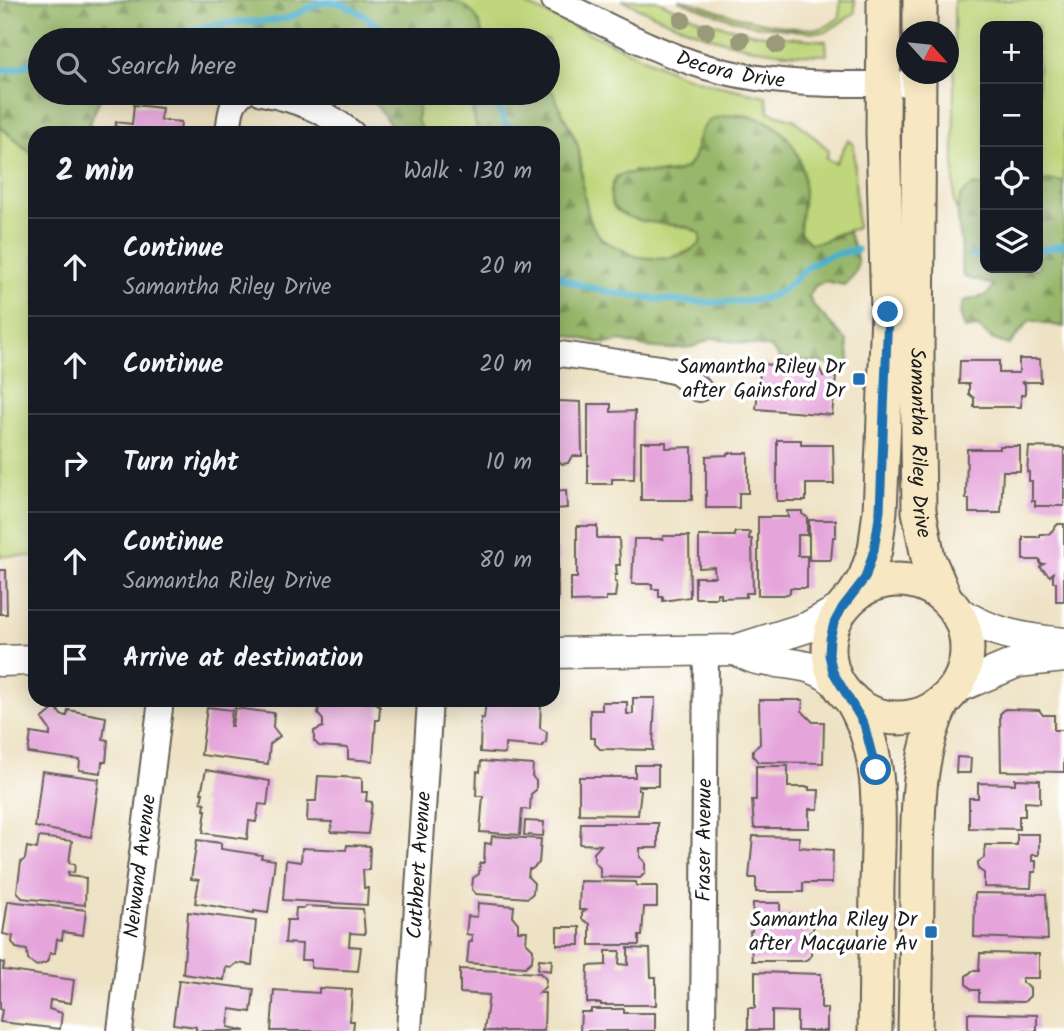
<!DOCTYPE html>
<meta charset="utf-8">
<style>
:root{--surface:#171b24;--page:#242831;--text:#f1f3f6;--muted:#9ea1a6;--line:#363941}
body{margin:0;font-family:Kalam,sans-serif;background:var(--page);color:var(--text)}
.controls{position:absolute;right:21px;top:21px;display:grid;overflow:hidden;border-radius:14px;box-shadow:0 4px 18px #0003}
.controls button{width:63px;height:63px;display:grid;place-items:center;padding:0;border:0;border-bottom:2px solid var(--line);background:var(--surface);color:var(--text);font:35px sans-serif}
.compass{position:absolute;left:896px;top:21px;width:63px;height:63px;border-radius:50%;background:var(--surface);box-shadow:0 4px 18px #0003;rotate:117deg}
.stop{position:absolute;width:21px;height:21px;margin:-16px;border:5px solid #1f6fb2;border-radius:50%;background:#fff}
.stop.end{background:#1f6fb2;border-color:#fff;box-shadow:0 2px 7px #0008}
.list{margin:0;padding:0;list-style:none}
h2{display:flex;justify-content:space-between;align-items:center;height:91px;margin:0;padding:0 28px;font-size:30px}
h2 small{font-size:23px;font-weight:400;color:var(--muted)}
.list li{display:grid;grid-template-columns:46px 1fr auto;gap:21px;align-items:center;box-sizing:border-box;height:98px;padding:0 28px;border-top:2px solid var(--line)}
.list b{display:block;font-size:26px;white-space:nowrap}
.list p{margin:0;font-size:23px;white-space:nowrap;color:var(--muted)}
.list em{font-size:23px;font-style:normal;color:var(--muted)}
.icon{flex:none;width:38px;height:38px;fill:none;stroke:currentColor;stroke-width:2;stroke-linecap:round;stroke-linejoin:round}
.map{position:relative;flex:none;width:1064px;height:1031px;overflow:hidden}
.search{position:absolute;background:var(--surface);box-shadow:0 4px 18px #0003;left:28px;top:28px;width:532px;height:77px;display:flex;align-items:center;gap:18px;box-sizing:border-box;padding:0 24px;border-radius:38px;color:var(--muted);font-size:26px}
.panel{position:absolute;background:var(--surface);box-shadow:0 4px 18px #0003;left:28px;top:126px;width:532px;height:581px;border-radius:21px}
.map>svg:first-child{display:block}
.grass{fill:#c0d67b;stroke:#6e794c;stroke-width:2}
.forest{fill:url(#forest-firs);stroke:#5a6a44;stroke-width:2}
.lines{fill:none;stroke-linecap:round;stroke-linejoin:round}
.stream{stroke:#4bb0cb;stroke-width:7}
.building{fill:#e5a5db}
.minor-casing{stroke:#666157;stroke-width:28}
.tertiary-casing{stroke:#666157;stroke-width:33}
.secondary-casing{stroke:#666157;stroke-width:37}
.minor{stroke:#fff;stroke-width:24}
.tertiary{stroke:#fff;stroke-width:30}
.secondary{stroke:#f7e8c3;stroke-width:33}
.tree{fill:#9a997a}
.route{stroke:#1f6fb2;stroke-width:9}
.poi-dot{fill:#1f6fb2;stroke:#fff;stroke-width:2.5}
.labels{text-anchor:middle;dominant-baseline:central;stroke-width:7;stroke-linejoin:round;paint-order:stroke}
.street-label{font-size:21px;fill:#1c1c1c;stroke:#fff}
.poi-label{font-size:21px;fill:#1c1c1c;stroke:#fff;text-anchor:end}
</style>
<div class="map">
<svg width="1064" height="1031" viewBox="0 0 1064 1031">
<defs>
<pattern id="forest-firs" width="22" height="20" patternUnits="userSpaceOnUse" patternTransform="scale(1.75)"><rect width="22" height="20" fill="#98b76b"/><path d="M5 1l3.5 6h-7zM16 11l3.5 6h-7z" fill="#7b9457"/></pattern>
</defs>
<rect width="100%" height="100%" fill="#fff"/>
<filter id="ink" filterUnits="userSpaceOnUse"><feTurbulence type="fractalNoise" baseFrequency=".0143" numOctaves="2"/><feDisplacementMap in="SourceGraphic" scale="14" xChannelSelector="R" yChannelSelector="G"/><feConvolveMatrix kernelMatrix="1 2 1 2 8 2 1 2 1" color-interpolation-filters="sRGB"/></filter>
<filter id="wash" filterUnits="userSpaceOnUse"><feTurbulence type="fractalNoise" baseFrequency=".00686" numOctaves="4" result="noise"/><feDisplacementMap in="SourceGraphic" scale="28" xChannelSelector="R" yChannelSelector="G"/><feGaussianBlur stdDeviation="1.57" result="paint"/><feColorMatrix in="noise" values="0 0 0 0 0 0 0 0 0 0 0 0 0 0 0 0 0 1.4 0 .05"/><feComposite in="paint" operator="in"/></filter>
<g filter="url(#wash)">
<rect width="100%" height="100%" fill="#eee2c4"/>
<g class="grass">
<path d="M 444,0 L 516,0 L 681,75 L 711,84 L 766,96 L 769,112 L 795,120 L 829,150 L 826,159 L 836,163 L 848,140 L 854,145 L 857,228 L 834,235 L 822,243 L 810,243 L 800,233 C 800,212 805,192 802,171 L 696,142 C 702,179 657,174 633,171 L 611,197 L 614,206 L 622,213 L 693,229 L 701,235 L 700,244 C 689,251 679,257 666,258 C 640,262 605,250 592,225 C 580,201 585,172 578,146 C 571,124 556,105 548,83 C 544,71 548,53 548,40 L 483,40 L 482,33 Z"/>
<path d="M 622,0 L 656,0 L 703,21 L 756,34 L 826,41 L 827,55 C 749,56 690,33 622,0 Z"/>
<path d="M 678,0 C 692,0 706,7 720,12 C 745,19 797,32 822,28 C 828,27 835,21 840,17 L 840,0 L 855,0 L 855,13 L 826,32 L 808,32 L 752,25 L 721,16 Z"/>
<path d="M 954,0 L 1064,0 L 1064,182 C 1053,181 1044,179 1038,189 L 1038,26 L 985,26 L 985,188 L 966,190 L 956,209 L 954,202 Z"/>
<path d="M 427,93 L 471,93 L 470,100 L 478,133 L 423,133 L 417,121 L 419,103 Z"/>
<path d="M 0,126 C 11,138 24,146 35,157 L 35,556 L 0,556 Z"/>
</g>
<g class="forest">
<path d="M 0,0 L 444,0 C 469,4 480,13 483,40 L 40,40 L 40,93 L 112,93 L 101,96 L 86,133 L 35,133 L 35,157 C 24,146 12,137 0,126 Z"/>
<path d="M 548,82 L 578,146 L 584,195 L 591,224 L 602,240 L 637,257 L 665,259 L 684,254 L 700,244 L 701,235 C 696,231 692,228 686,227 C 659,221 591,226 616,177 C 637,166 658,180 679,171 C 703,162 691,138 707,123 C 716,115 737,114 748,116 C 785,121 805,155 804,190 C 804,205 800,218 800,233 L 810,243 C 826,243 833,235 848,231 C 855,253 867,268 844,285 L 825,281 L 815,286 L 809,296 L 813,305 L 847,341 L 850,366 L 780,359 L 771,348 L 713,338 L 692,347 L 667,349 L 646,347 L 621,341 L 605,344 L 553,332 L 553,133 L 478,133 L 470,100 L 471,93 L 548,93 Z"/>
<path d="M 354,93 L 427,93 L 419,103 L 417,120 L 423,133 L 396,133 L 373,100 Z"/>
<path d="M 1049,180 L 1064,182 L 1064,327 L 1030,320 L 1009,345 L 992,339 L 978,327 L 965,329 L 960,313 L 964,301 L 987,295 L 994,285 L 964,277 C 959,267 963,255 961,243 C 959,223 949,192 978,185 L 985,188 L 985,268 L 1038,268 L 1038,189 L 1041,183 Z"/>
</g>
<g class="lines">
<g class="stream">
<path d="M 165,40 C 185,32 206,25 228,23 C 248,20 267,24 287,18 C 302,13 317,0 333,2 C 357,5 378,28 398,40"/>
<path d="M 0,69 C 15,72 28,65 40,57"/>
<path d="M 492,93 L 510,133"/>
<path d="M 1038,250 L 1064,245"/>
<path d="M 973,255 L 985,254"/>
<path d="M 553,272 C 584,298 729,310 769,297 C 785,292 795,278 807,268 C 822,256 839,253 857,250"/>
</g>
</g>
<g id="blocks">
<g class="building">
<path d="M 134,105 L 162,108 L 160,120 L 181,122 L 180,133 L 115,133 L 116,122 L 132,124 Z"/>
<path d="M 1019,359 L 1040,359 L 1041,382 L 1021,382 L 1025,384 L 1025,395 L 1021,395 L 1021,407 L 974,407 L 974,398 L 969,394 L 969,384 L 959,384 L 960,361 L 999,361 L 999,373 L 1019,373 Z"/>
<path d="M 761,364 L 787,366 L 787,373 L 804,374 L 809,367 L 819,367 L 823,376 L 836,377 L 832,415 L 756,409 Z"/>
<path d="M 558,401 L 581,402 L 582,456 L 572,456 L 568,463 L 562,464 L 558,460 L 558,470 L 553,470 L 553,403 Z"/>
<path d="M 588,404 L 611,404 L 611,412 L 635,411 L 634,479 L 612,479 L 612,484 L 588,484 Z"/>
<path d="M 777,440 L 801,440 L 801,445 L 833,445 L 834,484 L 806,484 L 806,501 L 777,501 Z"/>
<path d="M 641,442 L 666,442 L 666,448 L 692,447 L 692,500 L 641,500 Z"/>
<path d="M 1000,446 L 1020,446 L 1020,471 L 1003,471 L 1001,513 L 969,513 L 969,499 L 966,499 L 967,449 L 1000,449 Z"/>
<path d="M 1029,447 L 1064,448 L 1064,506 L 1035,506 L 1035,501 L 1032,501 L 1032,481 L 1029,481 L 1029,472 L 1027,472 Z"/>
<path d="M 727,453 L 748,453 L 748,493 L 739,493 L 739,508 L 706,508 L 706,456 L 727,455 Z"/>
<path d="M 566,490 L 567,508 L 555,509 L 554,491 Z"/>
<path d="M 787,511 L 802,511 L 802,514 L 807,517 L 807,535 L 798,535 L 798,556 L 807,556 L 807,588 L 790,588 L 790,593 L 784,595 L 758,595 L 758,517 L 788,517 Z"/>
<path d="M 809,520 L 836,520 L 836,537 L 833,537 L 831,560 L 809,560 Z"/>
<path d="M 1058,524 L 1064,524 L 1064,601 L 1056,601 L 1056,582 L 1053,582 L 1053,573 L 1050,576 L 1040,567 L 1044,564 L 1040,564 L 1040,560 L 1023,560 L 1023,537 L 1040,537 L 1040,534 L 1049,534 Z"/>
<path d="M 577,526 L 597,526 L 597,538 L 619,538 L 620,565 L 616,565 L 617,575 L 615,575 L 615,582 L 617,582 L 615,597 L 606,597 L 606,601 L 571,602 L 571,578 L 577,578 Z"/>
<path d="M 735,532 L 750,532 L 749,539 L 752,539 L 753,593 L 746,593 L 746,597 L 721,598 L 721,593 L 717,593 L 717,598 L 695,598 L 695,577 L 715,577 L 714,567 L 699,568 L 699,536 L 735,536 Z"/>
<path d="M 663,536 L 689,536 L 690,597 L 663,601 L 663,597 L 659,597 L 659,589 L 652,589 L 652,584 L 632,584 L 634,539 L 663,539 Z"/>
<path d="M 553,546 L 558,550 L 558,600 L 553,600 Z"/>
<path d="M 0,570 L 6,570 L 7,614 L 0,614 Z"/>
<path d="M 633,698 L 655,698 L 653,750 L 600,749 L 595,744 L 595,738 L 590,738 L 590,710 L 602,710 L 602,702 L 627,702 L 627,714 L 633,714 Z"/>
<path d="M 324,700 L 376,703 L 380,707 L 379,720 L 376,720 L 373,761 L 348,759 L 348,748 L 319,746 L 314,741 L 314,731 L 323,727 L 323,720 L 318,714 L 319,704 Z"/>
<path d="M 486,700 L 541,700 L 540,728 L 547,732 L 546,742 L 541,747 L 505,744 L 505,754 L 480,752 L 481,718 L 484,719 Z"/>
<path d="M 759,700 L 803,700 L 802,711 L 813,722 L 824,722 L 823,763 L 758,762 L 753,756 L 753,750 L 760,744 Z"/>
<path d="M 56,707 L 61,715 L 67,716 L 68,710 L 106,717 L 103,739 L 108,740 L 106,762 L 102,762 L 101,773 L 79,770 L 80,760 L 28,753 L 31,733 L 50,736 L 50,730 L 42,719 Z"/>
<path d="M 207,707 L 232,710 L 230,726 L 232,726 L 235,708 L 274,713 L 273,727 L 280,736 L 270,744 L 268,764 L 201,755 Z"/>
<path d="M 1005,709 L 1039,710 L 1043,715 L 1054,715 L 1054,730 L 1064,730 L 1064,772 L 1001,771 L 1000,714 Z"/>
<path d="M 957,757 L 971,758 L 970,773 L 956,773 Z"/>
<path d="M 481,761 L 533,765 L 532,776 L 536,781 L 536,790 L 531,794 L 530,810 L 522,809 L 520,835 L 480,832 L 483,796 L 476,796 L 477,771 L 480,772 Z"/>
<path d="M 635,765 L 658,765 L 658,786 L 638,786 L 638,790 L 641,790 L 638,815 L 579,814 L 579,777 L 635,777 Z"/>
<path d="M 756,766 L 788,766 L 788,787 L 809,787 L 809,790 L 819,790 L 818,809 L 809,809 L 809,828 L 754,828 L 752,800 L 756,800 Z"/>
<path d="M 206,770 L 270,781 L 267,805 L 259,804 L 256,822 L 249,821 L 247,839 L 203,833 L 206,810 L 204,810 L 205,803 L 201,802 L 203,793 L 201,793 Z"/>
<path d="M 42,771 L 99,779 L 91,837 L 35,827 Z"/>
<path d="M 318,776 L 362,778 L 362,792 L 367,792 L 366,801 L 372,802 L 368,834 L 331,832 L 332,822 L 307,821 L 308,801 L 316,801 Z"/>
<path d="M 1015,779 L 1040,780 L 1040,803 L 1025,802 L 1025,816 L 1019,816 L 1019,829 L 969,828 L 969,798 L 978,798 L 978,783 L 1015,784 Z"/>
<path d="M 525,821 L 544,822 L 543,836 L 524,835 Z"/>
<path d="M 581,823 L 658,823 L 658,848 L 640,848 L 640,857 L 645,862 L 645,873 L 640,878 L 600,877 L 600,868 L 594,861 L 594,853 L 601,845 L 580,844 Z"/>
<path d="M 1017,834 L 1039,834 L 1039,855 L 1032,855 L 1032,861 L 1036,861 L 1036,872 L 1032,872 L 1031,888 L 984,887 L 984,873 L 978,869 L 978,862 L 984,858 L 985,845 L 1017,845 Z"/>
<path d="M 492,836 L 541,839 L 539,863 L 532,869 L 529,869 L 528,877 L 534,883 L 533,893 L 528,898 L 476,894 L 472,889 L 473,878 L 479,874 L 480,863 L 484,863 L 485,843 L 491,844 Z"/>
<path d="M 753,836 L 799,837 L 799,847 L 833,850 L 832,883 L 803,883 L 803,892 L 756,892 L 756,878 L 749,878 Z"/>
<path d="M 39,837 L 72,841 L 69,863 L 75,864 L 74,873 L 68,872 L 68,876 L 86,878 L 85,905 L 22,898 L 17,891 L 21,862 L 25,859 L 27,847 L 37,849 Z"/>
<path d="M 197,840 L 221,843 L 221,849 L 262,855 L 261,858 L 275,860 L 268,913 L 254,911 L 254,913 L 195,903 L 199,880 L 191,879 Z"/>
<path d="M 347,845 L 370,846 L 369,870 L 363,870 L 364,888 L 368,888 L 367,905 L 283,900 L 286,860 L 301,862 L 302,848 L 346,850 Z"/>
<path d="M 580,881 L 636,882 L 636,886 L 657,886 L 657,907 L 644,907 L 642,936 L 639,936 L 639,945 L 590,945 L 590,924 L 582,919 L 582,913 L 586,910 L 579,910 Z"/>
<path d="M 975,893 L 1046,894 L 1048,940 L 974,937 Z"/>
<path d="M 8,901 L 86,910 L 83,935 L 63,932 L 62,940 L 57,939 L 55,953 L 50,953 L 47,962 L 37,966 L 32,963 L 28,960 L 27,950 L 16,948 L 12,942 L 13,936 L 3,934 Z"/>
<path d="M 478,903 L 514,906 L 513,917 L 518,923 L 518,931 L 527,931 L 526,942 L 533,949 L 532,961 L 525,967 L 467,963 L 469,942 L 472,942 L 472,935 L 466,934 L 468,916 L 477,917 Z"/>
<path d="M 753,903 L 780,903 L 780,914 L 809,914 L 814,919 L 813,930 L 806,935 L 805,941 L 811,947 L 811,956 L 805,961 L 752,961 L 750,931 L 752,931 Z"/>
<path d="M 305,906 L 363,909 L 365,934 L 350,933 L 349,946 L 361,947 L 358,971 L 311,968 L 311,960 L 301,960 L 302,944 L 285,943 L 287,920 L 295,920 L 296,908 L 304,908 Z"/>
<path d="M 188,912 L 256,921 L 252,965 L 237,963 L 231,968 L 226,967 L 224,980 L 183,974 Z"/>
<rect x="557" y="927" width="23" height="18"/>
<path d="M 628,948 L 650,949 L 651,977 L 656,977 L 656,1005 L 601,1005 L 601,1003 L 587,1003 L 588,966 L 606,965 L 606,951 L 620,951 L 619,964 L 628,965 Z"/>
<path d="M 980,953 L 1039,954 L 1039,978 L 1022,978 L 1022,982 L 1030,988 L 1030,996 L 1024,1002 L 979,1001 L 979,990 L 972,990 L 966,984 L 966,976 L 972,971 L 979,971 Z"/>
<path d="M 539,959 L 552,960 L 551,971 L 538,969 Z"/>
<path d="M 0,962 L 4,963 L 3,970 L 74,980 L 71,1003 L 50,1000 L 49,1009 L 62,1013 L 60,1029 L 0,1022 L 2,1010 L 0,1009 Z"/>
<path d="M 460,969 L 540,973 L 546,979 L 545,987 L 539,993 L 545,993 L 544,1031 L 484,1031 L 489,995 L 460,993 Z"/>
<path d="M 755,972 L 821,974 L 821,1008 L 827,1008 L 827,1031 L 797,1031 L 797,1012 L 772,1011 L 772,1030 L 748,1030 L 748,1008 L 755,1008 Z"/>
<path d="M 179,980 L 254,989 L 251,1012 L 230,1009 L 228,1027 L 246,1031 L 196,1031 L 196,1027 L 173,1024 Z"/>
<path d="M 319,988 L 352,990 L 350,1021 L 354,1021 L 353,1031 L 271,1031 L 274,990 L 319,993 Z"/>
<path d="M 591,1009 L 624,1009 L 624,1013 L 655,1013 L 655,1031 L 580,1031 L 581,1012 L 591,1012 Z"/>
<path d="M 968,1013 L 1037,1015 L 1037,1031 L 968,1031 Z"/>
</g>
</g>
</g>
<g filter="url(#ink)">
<use href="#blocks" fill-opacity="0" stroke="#666157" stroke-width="2"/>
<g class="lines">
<g class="minor-casing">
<g id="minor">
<path id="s1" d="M 554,0 C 604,23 653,51 706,67 C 776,87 847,85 919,83"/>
<path d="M 262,93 C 297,100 324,110 352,133"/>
<path d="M 228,133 C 230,118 230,102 243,93"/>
<path d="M 553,353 L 660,368 L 677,372 L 699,389"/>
<path id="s2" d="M 120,1031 L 161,700"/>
<path id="s3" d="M 409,1031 L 430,700"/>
<path id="s4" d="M 703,1031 L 706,650"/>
</g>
</g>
<g class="tertiary-casing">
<g id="tertiary">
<path d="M 956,610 C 988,633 1025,639 1064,643"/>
<path d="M 735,650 C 743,653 752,659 761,660 C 792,665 818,662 840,687"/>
<path d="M 553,653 L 735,650 L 808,627 L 842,608"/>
<path d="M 0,661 L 35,660"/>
<path d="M 954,689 L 1018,662 L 1064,657"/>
</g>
</g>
<g class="secondary-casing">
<g id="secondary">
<path d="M 920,32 L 920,0"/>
<path id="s5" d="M 919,74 L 917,361 L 919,511 L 928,558 L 945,598"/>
<circle cx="898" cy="649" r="69"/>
<path d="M 854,595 L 865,578 L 875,550 L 880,511 L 883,443 L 888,312 L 883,133 L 884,0"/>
<path d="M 851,699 C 886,756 878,823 877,887 C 876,935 876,983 875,1031"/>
<path d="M 915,1031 C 916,981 917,931 917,880 C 918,818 915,759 943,701"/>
</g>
</g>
<use href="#minor" class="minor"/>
<use href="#tertiary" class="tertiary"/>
<use href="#secondary" class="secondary"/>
</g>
<g class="tree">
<circle cx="682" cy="20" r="9"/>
<circle cx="706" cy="31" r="9"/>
<circle cx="741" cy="40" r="9"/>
<circle cx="777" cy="45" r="9"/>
</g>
</g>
<g class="lines" filter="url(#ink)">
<path class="route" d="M 876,770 L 864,724 L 833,672 L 829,655 L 830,639 L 834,623 L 842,608 L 865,578 L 874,550 L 880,511 L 888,312"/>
</g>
<g class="poi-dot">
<rect x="852" y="372" width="14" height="14" rx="3.5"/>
<rect x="924" y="925" width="14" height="14" rx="3.5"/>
</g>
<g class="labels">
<g class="street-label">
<text stroke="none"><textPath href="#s1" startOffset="191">Decora Drive</textPath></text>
<text stroke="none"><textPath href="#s5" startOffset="369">Samantha Riley Drive</textPath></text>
<text stroke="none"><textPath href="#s4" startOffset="191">Fraser Avenue</textPath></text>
<text stroke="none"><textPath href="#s2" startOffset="166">Neiwand Avenue</textPath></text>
<text stroke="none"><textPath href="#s3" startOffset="166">Cuthbert Avenue</textPath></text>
</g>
<g class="poi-label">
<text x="845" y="367">Samantha Riley Dr<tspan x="845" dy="24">after Gainsford Dr</tspan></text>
<text x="917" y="920">Samantha Riley Dr<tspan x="917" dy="24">after Macquarie Av</tspan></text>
</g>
</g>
</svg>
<div class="controls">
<button>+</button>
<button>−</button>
<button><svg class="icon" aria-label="locate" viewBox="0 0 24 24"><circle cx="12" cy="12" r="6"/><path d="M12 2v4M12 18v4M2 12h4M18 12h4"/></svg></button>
<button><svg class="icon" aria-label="layers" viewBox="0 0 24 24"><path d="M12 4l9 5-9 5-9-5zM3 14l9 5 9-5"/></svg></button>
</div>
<svg class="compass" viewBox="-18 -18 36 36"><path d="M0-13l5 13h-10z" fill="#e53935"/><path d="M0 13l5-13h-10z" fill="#9ea1a6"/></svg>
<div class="stop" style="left:876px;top:770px"></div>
<div class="stop end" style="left:888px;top:312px"></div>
<div class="search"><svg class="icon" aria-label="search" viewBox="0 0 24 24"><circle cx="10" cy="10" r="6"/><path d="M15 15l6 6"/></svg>Search here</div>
<section class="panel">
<h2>2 min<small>Walk · 130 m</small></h2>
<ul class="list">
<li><svg class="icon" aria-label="ahead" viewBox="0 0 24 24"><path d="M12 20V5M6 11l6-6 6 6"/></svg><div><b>Continue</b><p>Samantha Riley Drive</p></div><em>20 m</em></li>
<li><svg class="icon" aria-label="ahead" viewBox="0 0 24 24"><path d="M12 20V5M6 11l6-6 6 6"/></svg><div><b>Continue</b></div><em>20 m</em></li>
<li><svg class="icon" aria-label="right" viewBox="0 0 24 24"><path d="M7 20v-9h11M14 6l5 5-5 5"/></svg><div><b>Turn right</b></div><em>10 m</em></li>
<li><svg class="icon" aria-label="ahead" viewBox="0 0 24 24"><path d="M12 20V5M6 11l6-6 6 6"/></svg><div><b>Continue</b><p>Samantha Riley Drive</p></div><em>80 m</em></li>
<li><svg class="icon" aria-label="arrive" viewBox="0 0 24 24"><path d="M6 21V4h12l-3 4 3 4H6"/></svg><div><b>Arrive at destination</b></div></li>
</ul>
</section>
</div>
